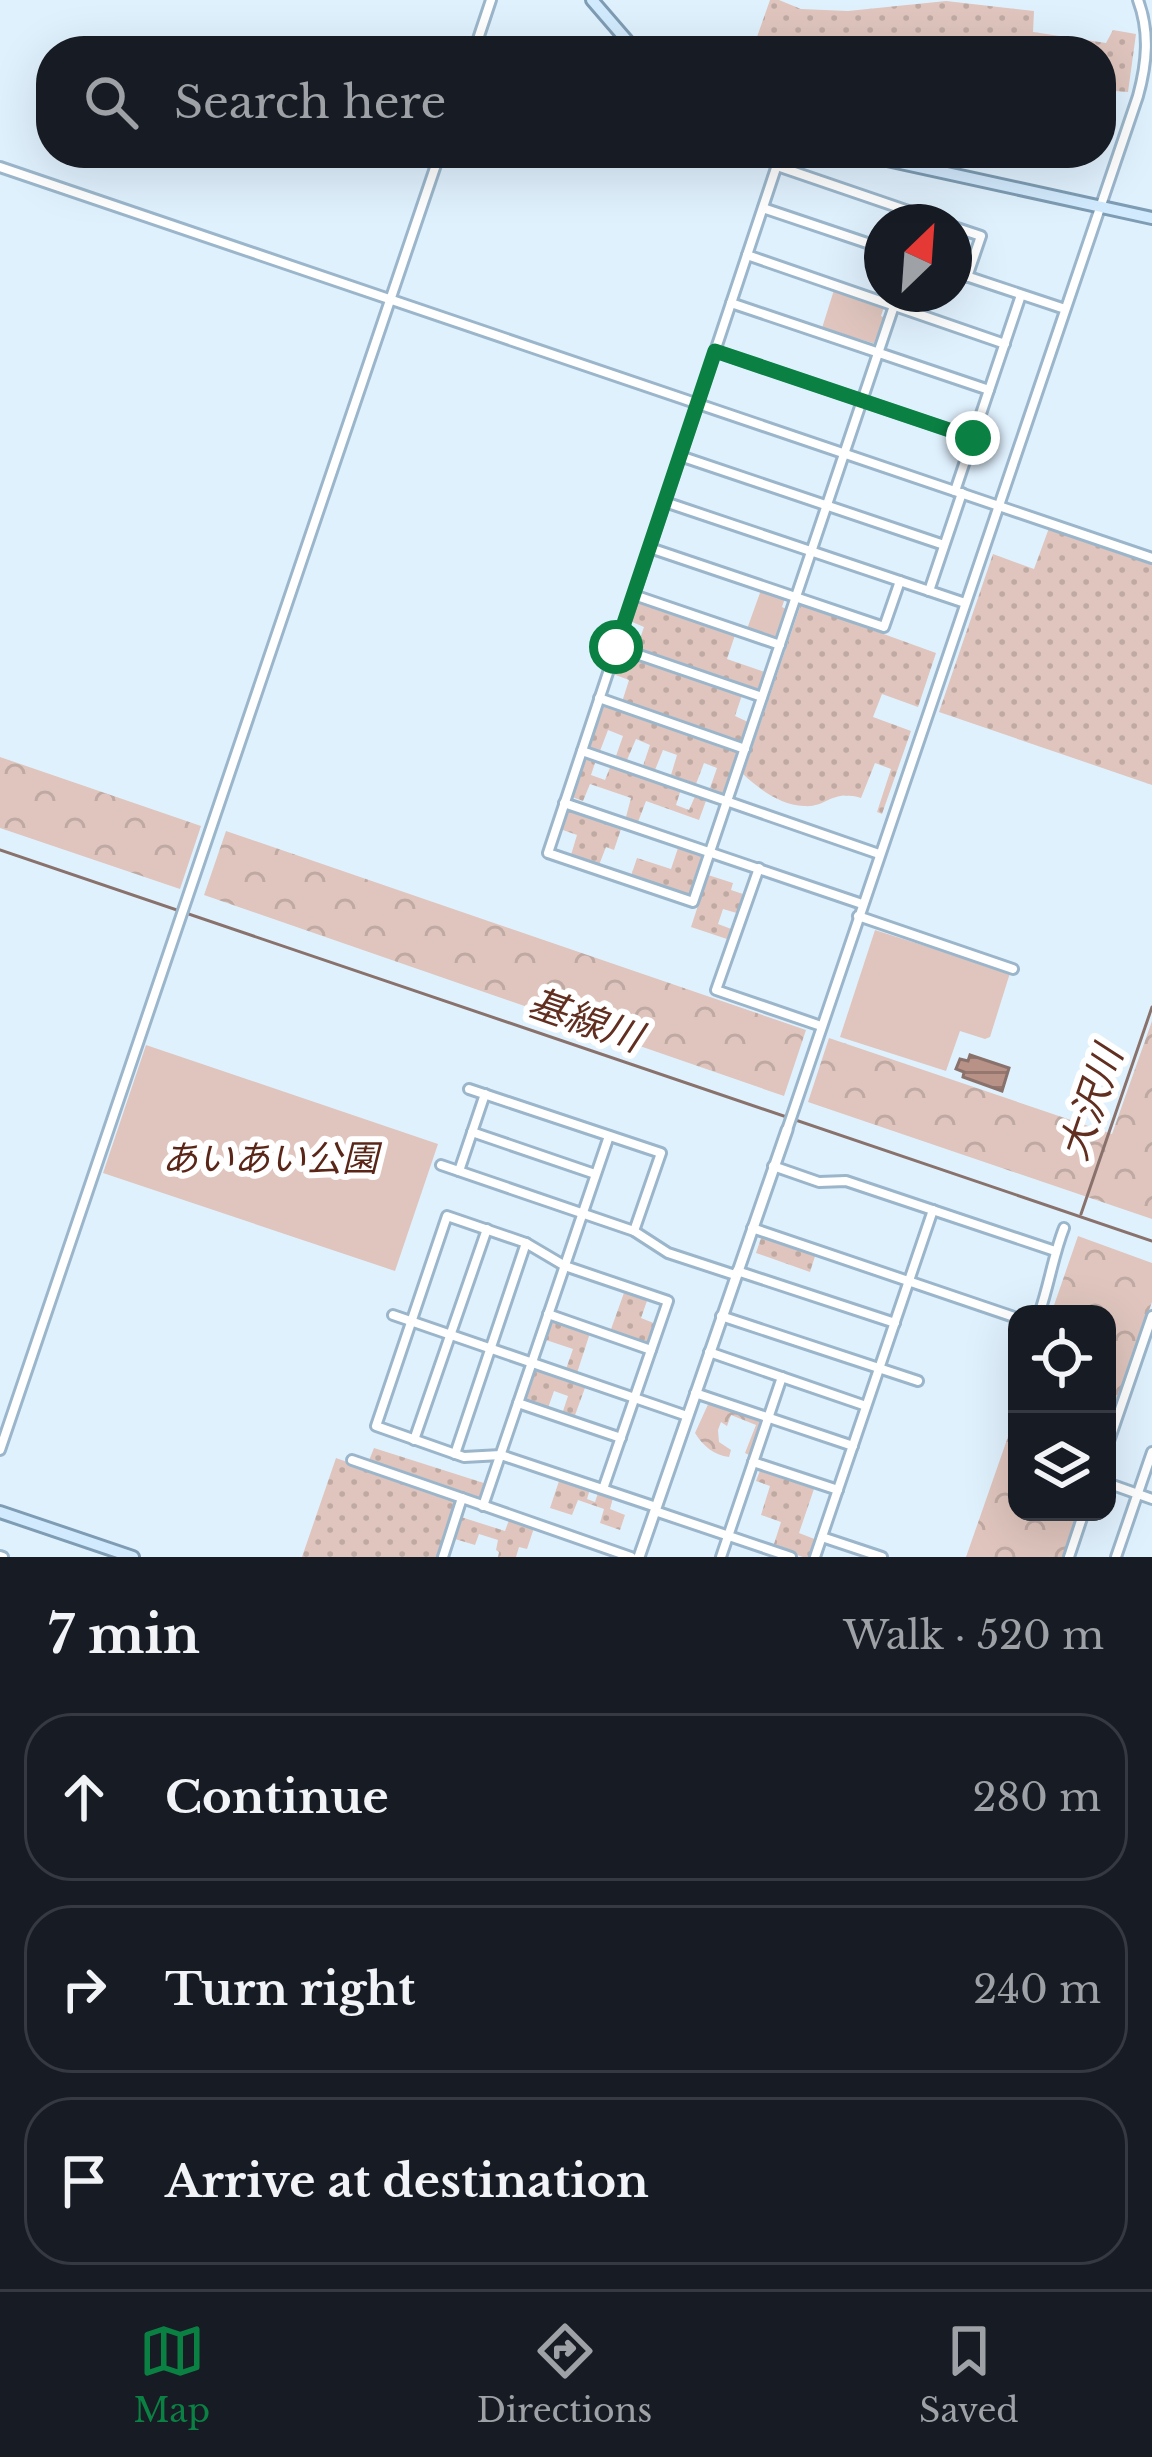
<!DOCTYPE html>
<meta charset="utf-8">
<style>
:root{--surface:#171b24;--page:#242831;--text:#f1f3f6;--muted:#9ea1a6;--line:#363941;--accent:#0b8043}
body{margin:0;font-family:"Libre Baskerville","Noto Sans JP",serif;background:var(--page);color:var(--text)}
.controls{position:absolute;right:36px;bottom:36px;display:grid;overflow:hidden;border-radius:24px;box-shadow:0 12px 48px #0002}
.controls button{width:108px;height:108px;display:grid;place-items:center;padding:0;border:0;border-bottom:3px solid var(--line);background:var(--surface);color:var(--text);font:60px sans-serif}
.compass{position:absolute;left:864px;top:204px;width:108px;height:108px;border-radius:50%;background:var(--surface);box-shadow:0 12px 48px #0002;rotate:25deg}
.stop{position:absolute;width:36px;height:36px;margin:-27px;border:9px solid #0b8043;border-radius:50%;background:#fff}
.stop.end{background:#0b8043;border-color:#fff;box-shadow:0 3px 12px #0008}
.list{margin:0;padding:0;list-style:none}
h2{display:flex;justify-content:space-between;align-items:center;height:156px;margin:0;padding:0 48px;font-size:51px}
h2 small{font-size:39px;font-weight:400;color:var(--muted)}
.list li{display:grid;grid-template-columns:78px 1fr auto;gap:36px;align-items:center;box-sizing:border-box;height:168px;margin:0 24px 24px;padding:0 24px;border:3px solid var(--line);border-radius:48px}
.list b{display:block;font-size:45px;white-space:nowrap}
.list em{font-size:39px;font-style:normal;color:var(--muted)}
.icon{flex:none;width:66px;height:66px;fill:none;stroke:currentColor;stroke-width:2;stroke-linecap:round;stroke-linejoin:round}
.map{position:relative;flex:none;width:1152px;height:1557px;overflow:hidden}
.search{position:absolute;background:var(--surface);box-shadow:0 12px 48px #0002;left:36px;right:36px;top:36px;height:132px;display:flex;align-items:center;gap:30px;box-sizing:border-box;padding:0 42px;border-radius:48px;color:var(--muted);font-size:45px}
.sheet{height:732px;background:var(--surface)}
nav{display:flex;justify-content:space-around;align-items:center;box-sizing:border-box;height:168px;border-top:3px solid var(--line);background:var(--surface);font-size:33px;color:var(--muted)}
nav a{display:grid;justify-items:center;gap:6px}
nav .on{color:var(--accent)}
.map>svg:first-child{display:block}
.grass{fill:url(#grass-dots)}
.forest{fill:url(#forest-crowns)}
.green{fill:#dfc5bd}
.water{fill:url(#water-rules);stroke:#89716c;stroke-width:3}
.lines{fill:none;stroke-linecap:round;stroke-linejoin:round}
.stream{stroke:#89716c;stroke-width:3}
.minor-casing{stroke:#9bb6cb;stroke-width:14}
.tertiary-casing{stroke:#9bb6cb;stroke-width:15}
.primary-casing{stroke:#7e9cb3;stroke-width:16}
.minor{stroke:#fff;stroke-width:8}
.tertiary{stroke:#fff;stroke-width:9}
.primary{stroke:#d2eafd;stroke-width:10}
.route{stroke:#0b8043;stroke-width:15}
.labels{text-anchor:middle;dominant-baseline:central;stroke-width:12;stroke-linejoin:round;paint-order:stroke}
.park-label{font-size:36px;font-style:italic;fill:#592618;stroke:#fff}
.water-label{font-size:39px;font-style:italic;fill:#612e1f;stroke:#fff}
</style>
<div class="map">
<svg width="1152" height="1557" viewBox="0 0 1152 1557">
<defs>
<pattern id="grass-dots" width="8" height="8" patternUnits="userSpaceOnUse" patternTransform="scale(3)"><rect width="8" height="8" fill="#dfc5bd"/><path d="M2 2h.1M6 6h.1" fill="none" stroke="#bfa9a3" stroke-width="1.8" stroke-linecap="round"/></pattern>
<pattern id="forest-crowns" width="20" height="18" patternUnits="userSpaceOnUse" patternTransform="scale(3)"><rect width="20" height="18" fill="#dfc5bd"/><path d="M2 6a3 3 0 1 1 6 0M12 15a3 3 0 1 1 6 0" fill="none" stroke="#bfa9a3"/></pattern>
<pattern id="water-rules" width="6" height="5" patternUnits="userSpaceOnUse" patternTransform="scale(3)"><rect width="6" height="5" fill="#b89287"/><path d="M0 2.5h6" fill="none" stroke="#95776f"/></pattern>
</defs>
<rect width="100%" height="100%" fill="#e0f1fe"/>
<g class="grass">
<path d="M 770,0 L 779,0 L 801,9 L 848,11 L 946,1 L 1034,11 L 1033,32 L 1106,43 L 1113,30 L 1136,34 L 1128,92 L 1101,90 L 1101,51 L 752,51 Z"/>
<path d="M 1049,528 L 1152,563 L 1152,785 L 939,712 L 993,554 L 1034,569 Z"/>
<path d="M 637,602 L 735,635 L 727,659 L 765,672 L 759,691 L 636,650 L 644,627 L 630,621 Z"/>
<path d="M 801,604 L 936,653 L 918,707 L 882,694 L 873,717 L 911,731 L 882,814 L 877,812 L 891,769 L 875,763 L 861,798 C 831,789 827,808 804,806 C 780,805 759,789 743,774 Z"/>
<path d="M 620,653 L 742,695 L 735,716 L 748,722 L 741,743 L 622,702 L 629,680 L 613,674 Z"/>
<path d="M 603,704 L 738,752 L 723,793 L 710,788 L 717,768 L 704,763 L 696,784 L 671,775 L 677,755 L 663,750 L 655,770 L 643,766 L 650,745 L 636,739 L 627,760 L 616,756 L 623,736 L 608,730 L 600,751 L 587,747 Z"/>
<path d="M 585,757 L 596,760 L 591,775 L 605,780 L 611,765 L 681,789 L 676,805 L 689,810 L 696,794 L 707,798 L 699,820 L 646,801 L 638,822 L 626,817 L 631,798 L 590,784 L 583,801 L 572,797 Z"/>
<path d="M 567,810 L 621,829 L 614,850 L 606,847 L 599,865 L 571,855 L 577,835 L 560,829 Z"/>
<path d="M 678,848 L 705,857 L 691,896 L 631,876 L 637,858 L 671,869 Z"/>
<path d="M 708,875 L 733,883 L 731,890 L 746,895 L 740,914 L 723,909 L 718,924 L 734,930 L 730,940 L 691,927 Z"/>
<path d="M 762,1235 L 816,1253 L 810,1272 L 756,1253 Z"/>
<path d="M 625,1290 L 648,1298 L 641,1318 L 656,1324 L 649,1346 L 610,1332 Z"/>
<path d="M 553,1320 L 590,1333 L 577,1373 L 566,1369 L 573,1349 L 546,1340 Z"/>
<path d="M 537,1368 L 586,1385 L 574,1418 L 562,1414 L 568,1396 L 554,1391 L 548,1408 L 525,1400 Z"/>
<path d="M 374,1448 L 487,1484 L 482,1498 L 476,1500 L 368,1463 Z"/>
<path d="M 336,1458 L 457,1501 L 438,1557 L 302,1557 Z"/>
<path d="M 761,1468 L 815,1486 L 799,1533 L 817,1540 L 811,1557 L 803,1557 L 773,1547 L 781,1522 L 761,1515 L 770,1486 L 756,1481 Z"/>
<path d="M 560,1478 L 590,1489 L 587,1499 L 595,1502 L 598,1493 L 613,1498 L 610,1509 L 625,1515 L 620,1530 L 600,1523 L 604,1509 L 578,1500 L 572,1515 L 550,1508 Z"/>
<path d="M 461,1517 L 505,1531 L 509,1520 L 534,1528 L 527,1549 L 519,1547 L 516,1557 L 498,1557 L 499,1552 L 496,1550 L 498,1540 L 479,1534 L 475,1545 L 455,1539 Z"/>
</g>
<g class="forest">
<path d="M 0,757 L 201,826 L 180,889 L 0,828 Z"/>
<path d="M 226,831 L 806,1030 L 784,1096 L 204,895 Z"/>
<path d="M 1152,1021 L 1152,1219 L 808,1102 L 829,1038 L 1112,1134 Z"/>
<path d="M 1078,1236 L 1152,1263 L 1152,1302 L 1107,1432 L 1107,1314 L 1051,1314 Z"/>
<path d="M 710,1400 L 761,1417 L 764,1421 L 751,1456 L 745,1453 L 756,1425 L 731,1415 L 727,1426 L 721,1422 L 718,1430 L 719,1442 L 731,1450 L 729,1457 C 714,1455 703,1446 695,1433 Z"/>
<path d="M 1017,1411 L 1017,1512 L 1079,1512 L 1064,1557 L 966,1557 Z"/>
</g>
<g class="green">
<path d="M 834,290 L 884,307 L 881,316 L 885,318 L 876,344 L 822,328 Z"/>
<path d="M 761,590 L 785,598 L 782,607 L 786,609 L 777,637 L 774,638 L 747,629 Z"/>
<path d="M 875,930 L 1010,973 L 990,1037 L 985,1039 L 960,1031 L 946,1071 L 840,1037 Z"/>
<path d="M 146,1045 L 438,1144 L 395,1271 L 103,1173 Z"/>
</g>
<path class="water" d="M 970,1055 L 1009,1068 L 1002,1091 L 963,1077 L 964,1072 L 956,1069 L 960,1059 L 968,1061 Z"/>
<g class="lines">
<g class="stream">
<path d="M 0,850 L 1152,1241"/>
<path d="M 1081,1214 L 1152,1007"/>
</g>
<g class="minor-casing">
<g id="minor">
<path d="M 474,51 L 491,0"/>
<path d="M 781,153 L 548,853 L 693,902 L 898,294"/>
<path d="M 777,166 L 941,222"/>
<path d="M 0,167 L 1152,558"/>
<path d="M 763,208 L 882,248"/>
<path d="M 954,227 L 981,236 L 967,277"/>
<path d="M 747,255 L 1005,344"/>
<path d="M 954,272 L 1065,309"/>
<path d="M 731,303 L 989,390"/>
<path d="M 715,351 L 973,438"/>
<path d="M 680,456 L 944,545"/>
<path d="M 955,491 L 1021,295"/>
<path d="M 665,502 L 965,603"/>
<path d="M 650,548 L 884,627 L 900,581"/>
<path d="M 929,591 L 962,493"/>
<path d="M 634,595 L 780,645"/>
<path d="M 616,647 L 762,697"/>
<path d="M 599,698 L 745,749"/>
<path d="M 582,751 L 879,854"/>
<path d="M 564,803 L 862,904"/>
<path d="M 759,868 L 716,990 L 821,1026"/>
<path d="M 858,916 L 1013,969"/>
<path d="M 469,1089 L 661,1153 L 634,1231"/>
<path d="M 787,1130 L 1138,96 C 1147,63 1150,32 1138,0"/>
<path d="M 472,1132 L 595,1174"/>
<path d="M 441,1165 L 634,1231 L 668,1253 L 735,1275"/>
<path d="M 773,1166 L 819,1182 L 846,1181 L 1055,1251"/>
<path d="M 459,1171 L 485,1094"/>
<path d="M 752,1228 L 1017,1318"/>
<path d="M 737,1271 L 895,1323"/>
<path d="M 548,1314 L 651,1350"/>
<path d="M 1039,1314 C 1049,1286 1053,1256 1064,1228"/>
<path d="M 393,1315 L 687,1416"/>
<path d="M 721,1316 L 918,1381"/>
<path d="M 709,1352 L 866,1406"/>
<path d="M 695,1393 L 853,1446"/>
<path d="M 518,1403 L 621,1438"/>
<path d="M 414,1440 L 487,1229"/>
<path d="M 1107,1447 L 1152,1316"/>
<path d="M 0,1450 L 440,153"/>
<path d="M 455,1454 L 526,1243"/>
<path d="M 352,1460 L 462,1498"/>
<path d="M 753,1462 L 838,1490"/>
<path d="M 1107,1483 L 1152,1499"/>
<path d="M 603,1489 L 668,1301 L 565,1266 L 526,1243 L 447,1216 L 376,1426 L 464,1457 L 501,1455 L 656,1507"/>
<path d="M 483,1506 L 609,1136"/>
<path d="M 655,1511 L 791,1557"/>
<path d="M 822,1537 L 882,1557"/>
<path d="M 0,1556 L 3,1557"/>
<path d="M 443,1557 L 462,1498 L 631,1557"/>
<path d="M 721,1557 L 782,1377"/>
<path d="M 815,1557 L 933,1210"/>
<path d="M 1069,1557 L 1084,1512"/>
<path d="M 1116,1557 L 1152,1452"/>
</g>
</g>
<g class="tertiary-casing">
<path id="tertiary" d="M 639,1557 L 787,1130"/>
</g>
<g class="primary-casing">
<g id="primary">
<path d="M 592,0 L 636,51"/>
<path d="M 855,153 L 1152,218"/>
<path d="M 0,1512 L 133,1557"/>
</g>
</g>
<use href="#minor" class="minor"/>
<use href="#tertiary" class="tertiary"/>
<use href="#primary" class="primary"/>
</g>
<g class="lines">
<path class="route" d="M 616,647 L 715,351 L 973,438"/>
</g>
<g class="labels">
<g class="park-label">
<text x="270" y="1158">あいあい公園</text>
</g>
<g class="water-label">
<text transform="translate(585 1020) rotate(19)">基線川</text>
<text transform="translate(1091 1103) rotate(-71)">大沢川</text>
</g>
</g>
</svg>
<div class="controls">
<button><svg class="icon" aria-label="locate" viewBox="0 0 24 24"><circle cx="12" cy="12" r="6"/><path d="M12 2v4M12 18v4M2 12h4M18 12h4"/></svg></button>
<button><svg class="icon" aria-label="layers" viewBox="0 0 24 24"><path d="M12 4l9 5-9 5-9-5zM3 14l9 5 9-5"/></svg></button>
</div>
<svg class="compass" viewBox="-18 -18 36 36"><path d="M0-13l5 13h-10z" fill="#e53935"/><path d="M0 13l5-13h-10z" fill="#9ea1a6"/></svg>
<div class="stop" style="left:616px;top:647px"></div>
<div class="stop end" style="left:973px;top:438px"></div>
<div class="search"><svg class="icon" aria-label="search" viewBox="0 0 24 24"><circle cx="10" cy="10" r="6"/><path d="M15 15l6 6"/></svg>Search here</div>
</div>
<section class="sheet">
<h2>7 min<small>Walk · 520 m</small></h2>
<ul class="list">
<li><svg class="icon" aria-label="ahead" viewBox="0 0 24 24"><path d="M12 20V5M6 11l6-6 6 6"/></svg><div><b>Continue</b></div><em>280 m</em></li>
<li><svg class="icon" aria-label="right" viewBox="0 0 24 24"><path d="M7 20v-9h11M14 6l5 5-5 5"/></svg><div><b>Turn right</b></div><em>240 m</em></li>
<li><svg class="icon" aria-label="arrive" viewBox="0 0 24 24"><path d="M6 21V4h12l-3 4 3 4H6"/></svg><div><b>Arrive at destination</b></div></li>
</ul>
</section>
<nav>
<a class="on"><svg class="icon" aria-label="map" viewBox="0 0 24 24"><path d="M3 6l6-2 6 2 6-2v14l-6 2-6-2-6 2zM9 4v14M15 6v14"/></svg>Map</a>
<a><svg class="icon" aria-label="directions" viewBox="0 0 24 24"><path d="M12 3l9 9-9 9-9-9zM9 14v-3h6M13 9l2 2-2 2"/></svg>Directions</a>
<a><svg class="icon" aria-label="saved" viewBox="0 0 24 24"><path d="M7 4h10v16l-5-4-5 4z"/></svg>Saved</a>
</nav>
